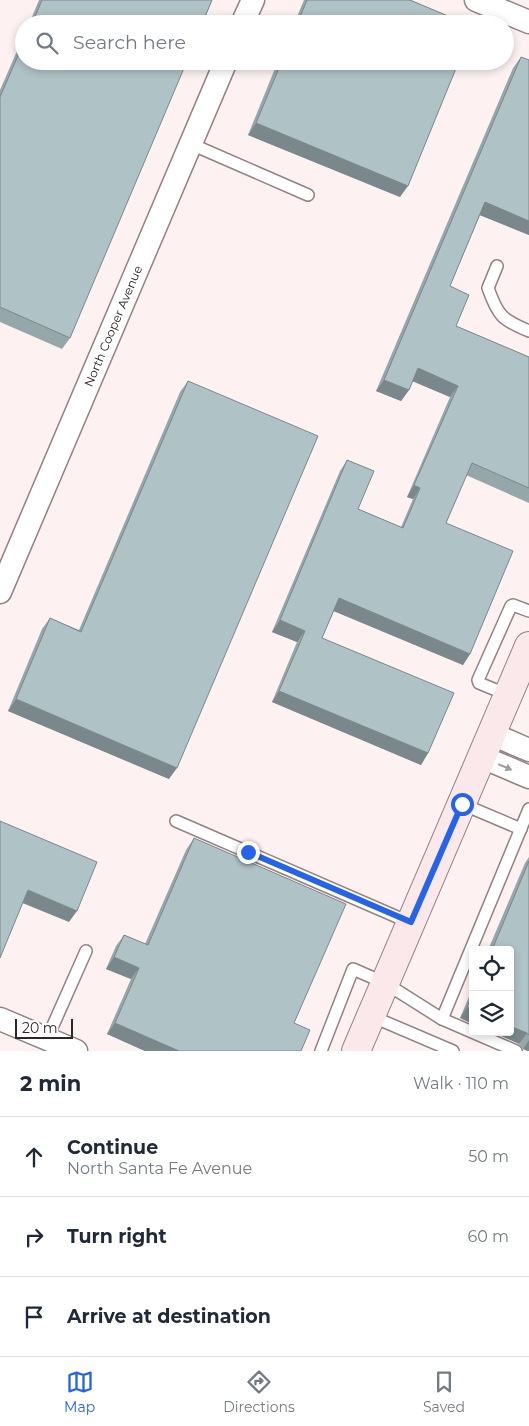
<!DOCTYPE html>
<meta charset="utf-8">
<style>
:root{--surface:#fff;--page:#f2f2f3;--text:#1f2937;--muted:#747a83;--line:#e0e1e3;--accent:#2563eb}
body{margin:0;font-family:Montserrat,sans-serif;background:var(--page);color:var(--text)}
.controls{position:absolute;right:15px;bottom:15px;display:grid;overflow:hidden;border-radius:5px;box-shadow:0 2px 8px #0003}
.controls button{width:45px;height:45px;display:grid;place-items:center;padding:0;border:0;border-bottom:1px solid var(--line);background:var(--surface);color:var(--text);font:25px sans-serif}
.scale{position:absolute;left:15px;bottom:12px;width:58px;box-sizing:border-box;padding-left:5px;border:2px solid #2d2626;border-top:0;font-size:14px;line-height:18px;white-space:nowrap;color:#2d2626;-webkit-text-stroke:4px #fff;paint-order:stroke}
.stop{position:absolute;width:15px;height:15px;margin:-11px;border:4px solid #2563eb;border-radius:50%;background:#fff}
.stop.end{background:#2563eb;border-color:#fff;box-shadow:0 1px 5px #0008}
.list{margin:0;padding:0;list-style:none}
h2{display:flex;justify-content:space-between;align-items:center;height:65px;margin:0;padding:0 20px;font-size:21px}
h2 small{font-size:16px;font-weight:400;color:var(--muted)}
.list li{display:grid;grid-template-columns:32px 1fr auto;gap:15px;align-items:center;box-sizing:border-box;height:80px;padding:0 20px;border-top:1px solid var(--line)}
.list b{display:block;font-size:19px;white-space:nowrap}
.list p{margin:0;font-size:16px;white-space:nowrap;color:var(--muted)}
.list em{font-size:16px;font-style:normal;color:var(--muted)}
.icon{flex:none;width:28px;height:28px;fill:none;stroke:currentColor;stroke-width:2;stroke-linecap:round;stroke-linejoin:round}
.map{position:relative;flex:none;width:529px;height:1051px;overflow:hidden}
.search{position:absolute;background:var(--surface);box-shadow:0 2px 8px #0003;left:15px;right:15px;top:15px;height:55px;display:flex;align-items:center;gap:12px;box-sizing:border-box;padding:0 18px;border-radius:28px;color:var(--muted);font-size:19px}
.sheet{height:305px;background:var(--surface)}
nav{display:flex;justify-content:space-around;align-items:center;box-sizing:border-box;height:70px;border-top:1px solid var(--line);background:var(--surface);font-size:14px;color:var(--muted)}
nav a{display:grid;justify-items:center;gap:2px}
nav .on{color:var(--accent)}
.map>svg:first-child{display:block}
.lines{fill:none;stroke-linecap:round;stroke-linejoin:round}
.service-casing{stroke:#938183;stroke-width:14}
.minor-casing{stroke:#938183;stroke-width:25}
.secondary-casing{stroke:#938183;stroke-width:30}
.service{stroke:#fff;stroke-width:11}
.minor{stroke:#fff;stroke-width:22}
.secondary{stroke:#fae8eb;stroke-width:28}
.wall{fill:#96a7aa}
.shaded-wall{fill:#7a888b}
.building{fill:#afc2c6;stroke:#7a888b}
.oneway{fill:#a09d9d}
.route{stroke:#2563eb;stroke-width:6}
.labels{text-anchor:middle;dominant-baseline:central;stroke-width:4;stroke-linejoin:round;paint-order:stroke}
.street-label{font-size:12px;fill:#2d2626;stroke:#fff}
</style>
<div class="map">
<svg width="529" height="1051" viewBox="0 0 529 1051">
<rect width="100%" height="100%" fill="#fdf1f2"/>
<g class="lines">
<g class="service-casing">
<g id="service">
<path d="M 191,144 L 308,195"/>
<path d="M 497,266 L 488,288 C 498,316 502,320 529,331"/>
<path d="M 508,695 L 479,683 L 478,680 L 511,606 L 513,605 L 529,611"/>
<path d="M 462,804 L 521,829"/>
<path d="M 176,821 L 411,923"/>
<path d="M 371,1016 L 453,1051"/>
<path d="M 442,1019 L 529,809"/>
<path d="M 47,1039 L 86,951"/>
<path d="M 321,1051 L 353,969 L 385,983 L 442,1019 L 516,1051"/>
</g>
</g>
<g class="minor-casing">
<g id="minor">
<path d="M 476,0 L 529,22"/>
<path d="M 242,24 L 253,0"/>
<path d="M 0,592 L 226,61"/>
<path d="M 492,734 L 529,750"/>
<path d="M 482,757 L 529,777"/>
<path d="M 0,1019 L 76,1051"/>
</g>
</g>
<g class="secondary-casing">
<path id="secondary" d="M 356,1051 L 529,646"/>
</g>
<use href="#service" class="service"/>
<use href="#minor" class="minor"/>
<use href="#secondary" class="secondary"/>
</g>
<g class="wall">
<path d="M 39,0 L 212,0 L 202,24 L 29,24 Z"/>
<path d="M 304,0 L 410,0 L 467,24 L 294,24 Z"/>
<path d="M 24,35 L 24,61 L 70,338 L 62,349 L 0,322 L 0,90 Z"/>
<path d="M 521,57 L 529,60 L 529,235 L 480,215 L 450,286 L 456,326 L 529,357 L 529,503 L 466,475 L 446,523 L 470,654 L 463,665 L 334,611 L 322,638 L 428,753 L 421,765 L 272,702 L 297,642 L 272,632 L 340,471 L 347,460 L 358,509 L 401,527 L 413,499 L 407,497 L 450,397 L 412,381 L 409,390 L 401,401 L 376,391 L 513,68 Z"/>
<path d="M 278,61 L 459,61 L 400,197 L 248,135 Z"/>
<path d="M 188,381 L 169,779 L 8,711 L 42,629 L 50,618 L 79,630 L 180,392 Z"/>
<path d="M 194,838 L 294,1023 L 301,1051 L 145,1051 L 107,1034 L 131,979 L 106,969 L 116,946 L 124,935 L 145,944 L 186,850 Z"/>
<path d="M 529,857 L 529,1051 L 528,1051 L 523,1049 L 519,1044 L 510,950 L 488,950 L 525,863 Z"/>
<path d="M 473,987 L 473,1024 L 460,1018 Z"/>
</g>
<g class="shaded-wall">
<path d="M 256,123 L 408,186 L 400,197 L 248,135 Z"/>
<path d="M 485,202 L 529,221 L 529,235 L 477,214 Z"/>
<path d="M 418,368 L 458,386 L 450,397 L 410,380 Z"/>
<path d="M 384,380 L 409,390 L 401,401 L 376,391 Z"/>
<path d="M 414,485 L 420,488 L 413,499 L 407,497 Z"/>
<path d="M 339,598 L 470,654 L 463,665 L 331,610 Z"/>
<path d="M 280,620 L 305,631 L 297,642 L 272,632 Z"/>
<path d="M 279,691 L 428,753 L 421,765 L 272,702 Z"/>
<path d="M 16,699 L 177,768 L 169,779 L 8,711 Z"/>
<path d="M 28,890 L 77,911 L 69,922 L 20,902 Z"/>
<path d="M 114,957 L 139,968 L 131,979 L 106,969 Z"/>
<path d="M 467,1007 L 473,1010 L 473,1024 L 460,1018 Z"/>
<path d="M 115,1023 L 179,1051 L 145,1051 L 107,1034 Z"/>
<path d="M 510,1026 L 527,1033 L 519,1044 L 492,1032 L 510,1032 Z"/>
<path d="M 529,1040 L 529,1051 L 528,1051 L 523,1049 Z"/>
</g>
<g class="building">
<path d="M 42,0 L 212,0 L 202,24 L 32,24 Z"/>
<path d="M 307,0 L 410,0 L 467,24 L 297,24 Z"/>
<path d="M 24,42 L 24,61 L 187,61 L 70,338 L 0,307 L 0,97 Z"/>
<path d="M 521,57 L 529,60 L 529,221 L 485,202 L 450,286 L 469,295 L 456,326 L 529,357 L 529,488 L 472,463 L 446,523 L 513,551 L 470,654 L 339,598 L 322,638 L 454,693 L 428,753 L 279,691 L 305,631 L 280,620 L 347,460 L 374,471 L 358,509 L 403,528 L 420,488 L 414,485 L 458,386 L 418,368 L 409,390 L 384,380 Z"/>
<path d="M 282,61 L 459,61 L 408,186 L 256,123 Z"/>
<path d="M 188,381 L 318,436 L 177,768 L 16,699 L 50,618 L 81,632 Z"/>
<path d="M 0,821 L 97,862 L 77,911 L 28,890 L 0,958 Z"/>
<path d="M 194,838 L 346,904 L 294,1023 L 310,1030 L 301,1051 L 179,1051 L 115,1023 L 139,968 L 114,957 L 124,935 L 148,945 Z"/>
<path d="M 529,861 L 529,1035 L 527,1033 L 510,1026 L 510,950 L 492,950 Z"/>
<path d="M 473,994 L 473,1010 L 467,1007 Z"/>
</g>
<defs><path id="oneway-solid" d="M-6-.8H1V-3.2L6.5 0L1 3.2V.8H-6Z" transform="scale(1.25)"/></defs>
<use class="oneway" href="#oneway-solid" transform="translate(505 767) rotate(23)"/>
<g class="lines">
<path class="route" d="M 248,852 L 411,922 L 462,804"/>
</g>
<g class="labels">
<g class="street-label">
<text transform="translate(113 326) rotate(-67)">North Cooper Avenue</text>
</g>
</g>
</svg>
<div class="controls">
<button><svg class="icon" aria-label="locate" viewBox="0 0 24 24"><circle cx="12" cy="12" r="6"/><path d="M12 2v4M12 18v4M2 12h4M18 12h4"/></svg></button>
<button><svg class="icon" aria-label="layers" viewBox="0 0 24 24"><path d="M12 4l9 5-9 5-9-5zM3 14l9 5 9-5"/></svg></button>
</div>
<div class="scale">20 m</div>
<div class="stop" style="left:462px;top:804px"></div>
<div class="stop end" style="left:248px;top:852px"></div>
<div class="search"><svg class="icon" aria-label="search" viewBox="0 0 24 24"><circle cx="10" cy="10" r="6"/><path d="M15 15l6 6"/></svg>Search here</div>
</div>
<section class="sheet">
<h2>2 min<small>Walk · 110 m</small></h2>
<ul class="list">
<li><svg class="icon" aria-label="ahead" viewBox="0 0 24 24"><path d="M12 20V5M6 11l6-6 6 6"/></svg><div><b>Continue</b><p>North Santa Fe Avenue</p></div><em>50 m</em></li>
<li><svg class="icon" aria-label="right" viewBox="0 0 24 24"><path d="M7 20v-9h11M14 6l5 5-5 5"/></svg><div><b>Turn right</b></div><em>60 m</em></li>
<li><svg class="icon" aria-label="arrive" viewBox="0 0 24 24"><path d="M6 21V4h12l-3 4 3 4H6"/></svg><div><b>Arrive at destination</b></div></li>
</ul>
</section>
<nav>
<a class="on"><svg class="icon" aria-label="map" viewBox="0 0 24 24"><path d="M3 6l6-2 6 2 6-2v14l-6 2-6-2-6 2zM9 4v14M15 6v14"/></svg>Map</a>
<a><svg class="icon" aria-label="directions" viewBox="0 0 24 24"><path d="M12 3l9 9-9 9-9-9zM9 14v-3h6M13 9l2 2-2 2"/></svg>Directions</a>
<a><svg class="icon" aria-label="saved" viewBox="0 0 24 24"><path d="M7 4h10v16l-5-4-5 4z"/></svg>Saved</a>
</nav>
